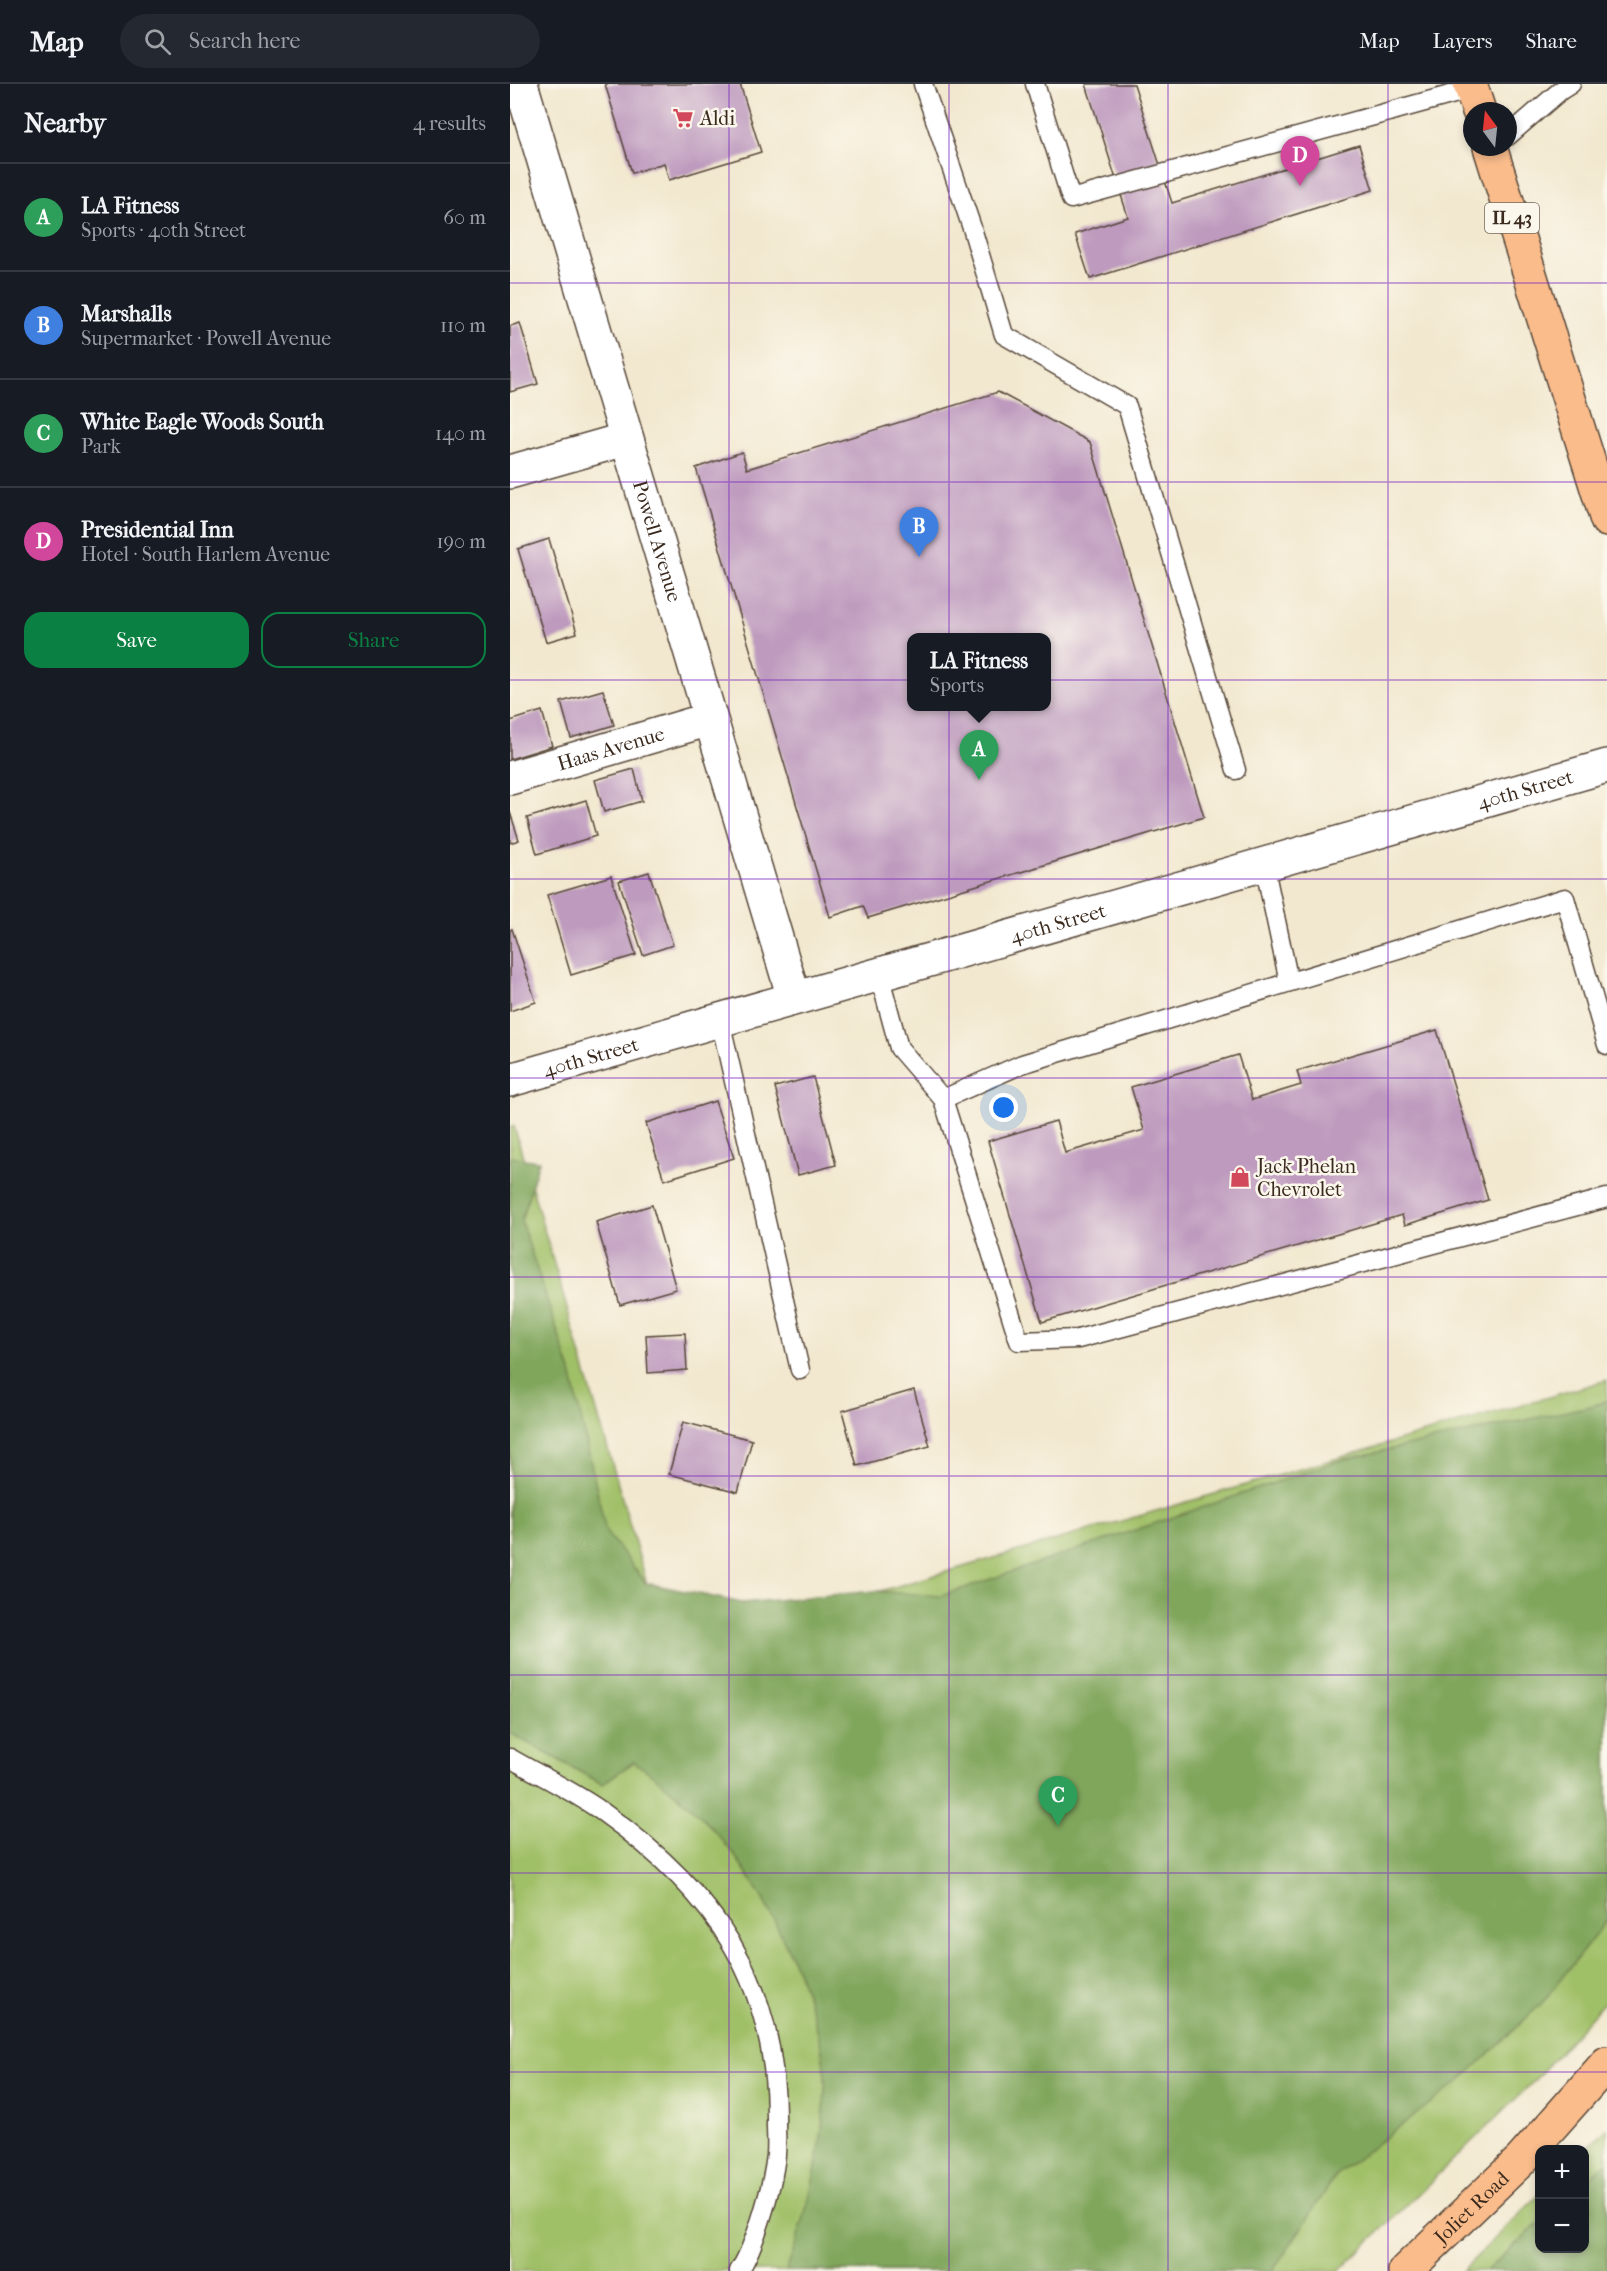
<!DOCTYPE html>
<meta charset="utf-8">
<style>
:root{--surface:#171b24;--page:#242831;--text:#f1f3f6;--muted:#9ea1a6;--line:#363941;--accent:#0b8043}
body{margin:0;font-family:"IM FELL French Canon",serif;background:var(--page);color:var(--text)}
.controls{position:absolute;right:18px;bottom:18px;display:grid;overflow:hidden;border-radius:12px;box-shadow:0 3px 9px #0003}
.controls button{width:54px;height:54px;display:grid;place-items:center;padding:0;border:0;border-bottom:2px solid var(--line);background:var(--surface);color:var(--text);font:30px sans-serif}
.compass{position:absolute;left:953px;top:18px;width:54px;height:54px;border-radius:50%;background:var(--surface);box-shadow:0 3px 9px #0003;rotate:345deg}
.you{position:absolute;left:494px;top:1024px;width:21px;height:21px;margin:-15px;border:4px solid #fff;border-radius:50%;background:#1a73e8;box-shadow:0 0 0 9px #1a73e833}
.badge{display:grid;place-items:center;width:39px;height:39px;border-radius:50%;background:var(--accent);color:#fff;font-size:20px;font-weight:700}
.pin{position:absolute;translate:-50% -50px;filter:drop-shadow(0 2px 3px #0008)}
.pin::after{content:'';position:absolute;top:32px;width:21px;height:18px;background:inherit;clip-path:polygon(0 0,100% 0,50% 100%)}
.popup{position:absolute;left:397px;top:549px;width:144px;height:78px;box-sizing:border-box;display:grid;place-content:center;border-radius:12px;background:var(--surface);filter:drop-shadow(0 2px 4px #0005);font-size:20px;white-space:nowrap;color:var(--muted)}
.popup b{font-size:22px;color:var(--text)}
.popup::after{content:'';position:absolute;left:50%;top:100%;margin-left:-12px;border:12px solid transparent;border-top-color:var(--surface)}
.list{margin:0;padding:0;list-style:none}
h2{display:flex;justify-content:space-between;align-items:center;height:78px;margin:0;padding:0 24px;font-size:26px}
h2 small{font-size:20px;font-weight:400;color:var(--muted)}
.list li{display:grid;grid-template-columns:39px 1fr auto;gap:18px;align-items:center;box-sizing:border-box;height:108px;padding:0 24px;border-top:2px solid var(--line)}
.list b{display:block;font-size:22px;white-space:nowrap}
.list p{margin:0;font-size:20px;white-space:nowrap;color:var(--muted)}
.list em{font-size:20px;font-style:normal;color:var(--muted)}
.actions{display:flex;gap:12px;padding:18px 24px}
.actions a{flex:1;padding:14px 0;border:2px solid var(--accent);border-radius:18px;text-align:center;font-size:21px;color:var(--accent)}
.actions .main{background:var(--accent);color:#fff}
.icon{flex:none;width:33px;height:33px;fill:none;stroke:currentColor;stroke-width:2;stroke-linecap:round;stroke-linejoin:round}
.map{position:relative;flex:none;width:1097px;height:2187px;overflow:hidden}
header{display:flex;align-items:center;gap:36px;box-sizing:border-box;height:84px;padding:0 30px;background:var(--surface);border-bottom:2px solid var(--line)}
header strong{font-size:28px}
nav{display:flex;gap:33px;margin-inline-start:auto;font-size:21px}
.search{width:420px;height:54px;background:var(--page);display:flex;align-items:center;gap:15px;box-sizing:border-box;padding:0 21px;border-radius:33px;color:var(--muted);font-size:22px}
main{display:flex}
aside{flex:1;background:var(--surface)}
.map>svg:first-child{display:block}
.green{fill:#a0c068;stroke:#6e7543;stroke-width:1.5}
.forest{fill:#80a65c;stroke:#5e683d;stroke-width:1.5}
.building{fill:#bd9abe;fill-rule:evenodd}
.lines{fill:none;stroke-linecap:round;stroke-linejoin:round}
.service-casing{stroke:#564639;stroke-width:21}
.minor-casing{stroke:#564639;stroke-width:36}
.primary-casing{stroke:#564639;stroke-width:36}
.service{stroke:#fff;stroke-width:18}
.minor{stroke:#fff;stroke-width:33}
.primary{stroke:#fabc8b;stroke-width:33}
.grid{fill:none;stroke:#7b2cbf;stroke-width:1.5;stroke-opacity:0.55}
.labels{text-anchor:middle;dominant-baseline:central;stroke-width:5;stroke-linejoin:round;paint-order:stroke}
.shield{fill:#fbf7ec;stroke:#75685c;stroke-width:1.5}
.shield-label{font-size:18px;font-weight:bold;fill:#3b2a1e}
.poi-label{font-size:20px;fill:#3b2a1e;stroke:#fbf7ec;text-anchor:start}
.street-label{font-size:20px;fill:#3b2a1e;stroke:#fbf7ec}
</style>
<header>
<strong>Map</strong>
<div class="search"><svg class="icon" aria-label="search" viewBox="0 0 24 24"><circle cx="10" cy="10" r="6"/><path d="M15 15l6 6"/></svg>Search here</div>
<nav><a>Map</a><a>Layers</a><a>Share</a></nav>
</header>
<main>
<aside>
<h2>Nearby<small>4 results</small></h2>
<ul class="list">
<li><span class="badge" style="background:#2e9e5b">A</span><div><b>LA Fitness</b><p>Sports · 40th Street</p></div><em>60 m</em></li>
<li><span class="badge" style="background:#3f7fe0">B</span><div><b>Marshalls</b><p>Supermarket · Powell Avenue</p></div><em>110 m</em></li>
<li><span class="badge" style="background:#2e9e5b">C</span><div><b>White Eagle Woods South</b><p>Park</p></div><em>140 m</em></li>
<li><span class="badge" style="background:#d1479c">D</span><div><b>Presidential Inn</b><p>Hotel · South Harlem Avenue</p></div><em>190 m</em></li>
</ul>
<div class="actions"><a class="main">Save</a><a>Share</a></div>
</aside>
<div class="map">
<svg width="1097" height="2187" viewBox="0 0 1097 2187">
<rect width="100%" height="100%" fill="#fbf7ec"/>
<filter id="ink" filterUnits="userSpaceOnUse"><feTurbulence type="fractalNoise" baseFrequency=".0167" numOctaves="2"/><feDisplacementMap in="SourceGraphic" scale="12" xChannelSelector="R" yChannelSelector="G"/><feConvolveMatrix kernelMatrix="1 2 1 2 8 2 1 2 1" color-interpolation-filters="sRGB"/></filter>
<filter id="wash" filterUnits="userSpaceOnUse"><feTurbulence type="fractalNoise" baseFrequency=".008" numOctaves="4" result="noise"/><feDisplacementMap in="SourceGraphic" scale="24" xChannelSelector="R" yChannelSelector="G"/><feGaussianBlur stdDeviation="1.35" result="paint"/><feColorMatrix in="noise" values="0 0 0 0 0 0 0 0 0 0 0 0 0 0 0 0 0 1.4 0 .05"/><feComposite in="paint" operator="in"/></filter>
<g filter="url(#wash)">
<rect width="100%" height="100%" fill="#f2e8cf"/>
<g class="green">
<path d="M 4,1042 L 157,1569 L 1097,1296 L 1097,1915 L 1022,1999 L 829,2187 L 0,2187 L 0,1044 Z"/>
<path d="M 1097,2044 L 1097,2187 L 952,2187 L 1029,2111 L 1030,2164 L 1074,2164 L 1075,2066 Z"/>
</g>
<g class="forest">
<path d="M 0,1073 L 29,1077 L 11,1137 L 61,1288 L 96,1448 L 136,1499 L 232,1519 L 365,1507 L 431,1512 L 831,1376 L 1085,1321 L 1097,1316 L 1097,1836 L 1033,1918 L 951,1996 L 826,2091 L 763,2187 L 276,2187 C 298,2128 314,2065 315,2001 C 315,1933 263,1820 221,1767 C 194,1732 161,1703 124,1678 L 92,1700 L 0,1649 Z"/>
<path d="M 1097,2078 L 1097,2187 L 976,2187 L 1029,2139 L 1030,2164 L 1074,2164 L 1075,2098 Z"/>
</g>
<g id="blocks">
<g class="building">
<path d="M 95,0 L 230,0 L 251,68 L 159,96 L 154,79 L 122,89 Z"/>
<path d="M 576,0 L 624,0 L 662,119 L 849,61 L 863,106 L 580,195 L 565,150 L 618,133 Z"/>
<path d="M 10,239 L 28,300 L 0,308 L 0,242 Z"/>
<path d="M 488,308 L 580,358 L 694,733 L 358,834 L 353,822 L 320,833 L 186,384 L 232,368 L 237,385 ZM 402,554 L 536,554 L 536,622 L 402,622 Z"/>
<path d="M 39,455 L 67,549 L 36,558 L 8,465 Z"/>
<path d="M 93,606 L 104,641 L 61,654 L 51,618 Z"/>
<path d="M 32,627 L 42,662 L 0,675 L 0,637 Z"/>
<path d="M 124,685 L 132,717 L 94,728 L 85,696 Z"/>
<path d="M 76,716 L 86,752 L 27,770 L 17,734 Z"/>
<path d="M 0,728 L 9,756 L 0,759 Z"/>
<path d="M 139,788 L 163,861 L 133,871 L 109,797 Z"/>
<path d="M 101,792 L 126,871 L 61,891 L 37,811 Z"/>
<path d="M 2,845 L 26,918 L 0,927 L 0,846 Z"/>
<path d="M 927,946 L 978,1116 L 895,1141 L 892,1131 L 532,1238 L 478,1057 L 546,1037 L 555,1069 L 634,1046 L 621,1003 L 728,971 L 742,1016 L 791,1001 L 787,987 Z"/>
<path d="M 303,993 L 326,1081 L 288,1091 L 265,1003 Z"/>
<path d="M 205,1017 L 224,1074 L 154,1096 L 136,1039 Z"/>
<path d="M 142,1121 L 166,1205 L 110,1221 L 86,1138 Z"/>
<path d="M 175,1249 L 177,1286 L 138,1289 L 136,1251 Z"/>
<path d="M 404,1306 L 420,1362 L 347,1382 L 332,1327 Z"/>
<path d="M 173,1338 L 242,1356 L 228,1408 L 159,1390 Z"/>
</g>
</g>
</g>
<g filter="url(#ink)">
<use href="#blocks" fill-opacity="0" stroke="#564639" stroke-width="1.5"/>
<g class="lines">
<g class="service-casing">
<g id="service">
<path d="M 413,0 L 462,144 L 494,251 L 617,322 L 726,686"/>
<path d="M 525,0 L 561,115 L 962,5"/>
<path d="M 998,52 L 1050,7 L 1061,0"/>
<path d="M 754,780 L 779,898"/>
<path d="M 369,890 L 389,964 L 433,1015 L 509,1257 L 568,1255 L 1097,1114"/>
<path d="M 210,936 L 290,1286"/>
<path d="M 433,1015 L 512,980 L 1055,814 L 1097,961"/>
<path d="M 0,1674 C 31,1692 65,1708 94,1729 C 205,1808 268,1899 266,2039 C 266,2050 267,2060 266,2071 C 263,2100 245,2163 229,2187"/>
</g>
</g>
<g class="minor-casing">
<g id="minor">
<path id="s1" d="M 11,0 L 284,914"/>
<path d="M 0,388 L 116,355"/>
<path id="s2" d="M 0,694 L 200,635"/>
<path id="s3" d="M 0,996 L 1097,682"/>
</g>
</g>
<g class="primary-casing">
<g id="primary">
<path d="M 960,0 L 969,27"/>
<path d="M 980,63 L 1097,436"/>
<path id="s4" d="M 895,2187 L 1011,2076 L 1097,1979"/>
</g>
</g>
<use href="#service" class="service"/>
<use href="#minor" class="minor"/>
<use href="#primary" class="primary"/>
</g>
</g>
<path class="grid" d="M 219,0 L 219,2187M 439,0 L 439,2187M 658,0 L 658,2187M 878,0 L 878,2187M 0,199 L 1097,199M 0,398 L 1097,398M 0,596 L 1097,596M 0,795 L 1097,795M 0,994 L 1097,994M 0,1193 L 1097,1193M 0,1392 L 1097,1392M 0,1591 L 1097,1591M 0,1789 L 1097,1789M 0,1988 L 1097,1988"/>
<defs>
<g id="supermarket-bare" transform="scale(1.62)"><path d="M-6-5.5h2.5l.6 2H6L4.5 2H-2.5L-4.4-4H-6ZM-1.5 3.2a1.3 1.3 0 1 0 .1 0ZM3 3.2a1.3 1.3 0 1 0 .1 0Z" fill="#d1495b" stroke="#fbf7ec" stroke-width="2.5" paint-order="stroke"/></g>
<g id="shop-bare" transform="scale(1.62)"><path d="M-5-2.5h2.3a2.7 3.5 0 0 1 5.4 0H5L5.5 6h-11ZM-1.5-2.5h3a1.5 2.3 0 0 0-3 0Z" fill="#d1495b" stroke="#fbf7ec" stroke-width="2.5" paint-order="stroke"/></g>
</defs>
<g fill-rule="evenodd">
<use href="#supermarket-bare" x="173" y="34"/>
<use href="#shop-bare" x="730" y="1093"/>
</g>
<g class="labels">
<rect class="shield" x="975" y="119" width="54" height="30" rx="4.5"/>
<g class="shield-label">
<text x="1002" y="134">IL 43</text>
</g>
<g class="poi-label">
<text x="190" y="34">Aldi</text>
<text x="747" y="1082">Jack Phelan<tspan x="747" dy="23">Chevrolet</tspan></text>
</g>
<g class="street-label">
<text stroke="none"><textPath href="#s1" startOffset="477">Powell Avenue</textPath></text>
<text stroke="none"><textPath href="#s2" startOffset="105">Haas Avenue</textPath></text>
<text stroke="none"><textPath href="#s3" startOffset="1056">40th Street</textPath></text>
<text stroke="none"><textPath href="#s3" startOffset="570">40th Street</textPath></text>
<text stroke="none"><textPath href="#s3" startOffset="84">40th Street</textPath></text>
<text stroke="none"><textPath href="#s4" startOffset="92">Joliet Road</textPath></text>
</g>
</g>
</svg>
<div class="controls">
<button>+</button>
<button>−</button>
</div>
<svg class="compass" viewBox="-18 -18 36 36"><path d="M0-13l5 13h-10z" fill="#e53935"/><path d="M0 13l5-13h-10z" fill="#9ea1a6"/></svg>
<div class="you"></div>
<div class="pin badge" style="left:469px;top:696px;background:#2e9e5b">A</div>
<div class="popup"><b>LA Fitness</b>Sports</div>
<div class="pin badge" style="left:409px;top:473px;background:#3f7fe0">B</div>
<div class="pin badge" style="left:548px;top:1742px;background:#2e9e5b">C</div>
<div class="pin badge" style="left:790px;top:102px;background:#d1479c">D</div>
</div>
</main>
